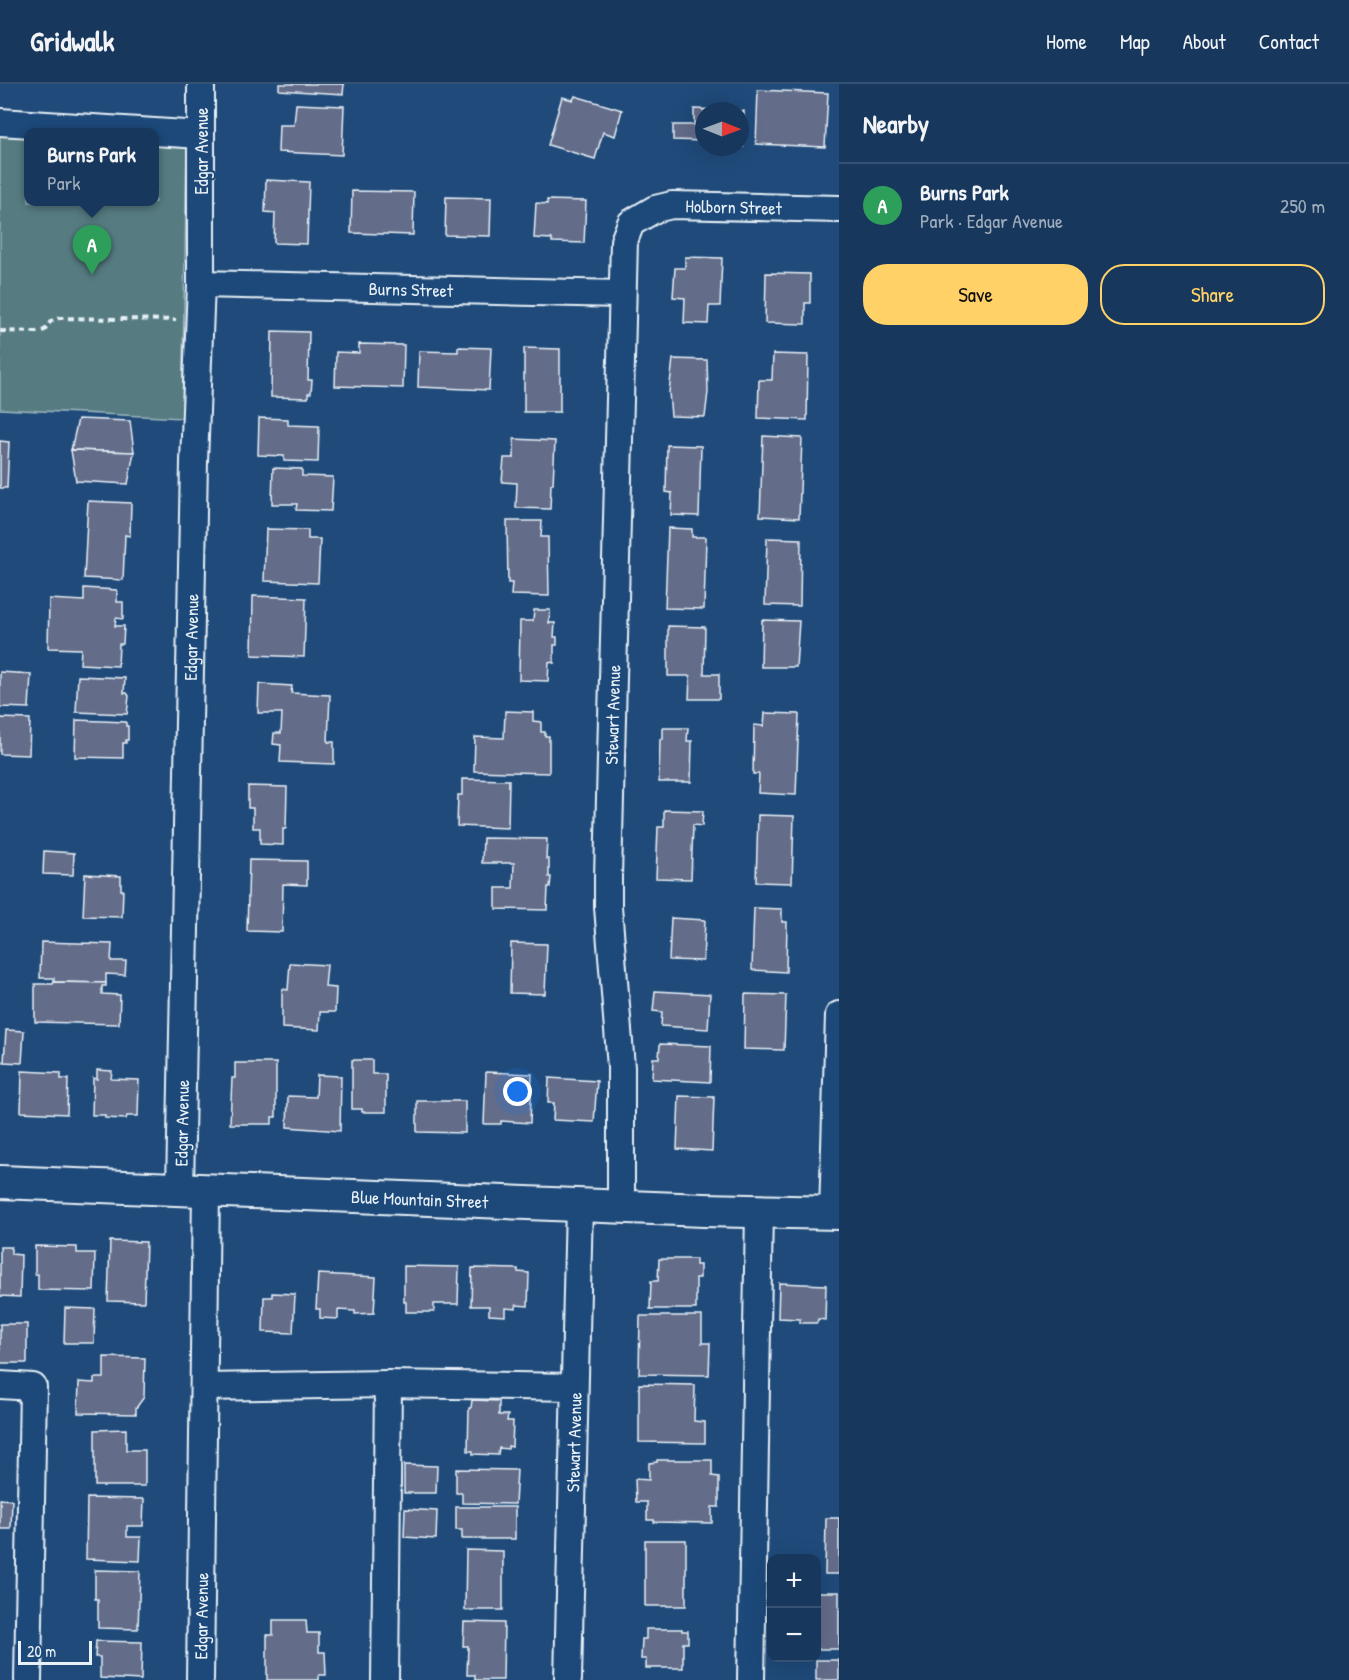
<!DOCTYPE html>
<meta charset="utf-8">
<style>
:root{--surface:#17385c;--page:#244365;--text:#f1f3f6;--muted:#9eacbb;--line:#365272;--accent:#ffd166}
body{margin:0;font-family:"Patrick Hand",sans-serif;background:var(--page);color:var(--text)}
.controls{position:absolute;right:18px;bottom:18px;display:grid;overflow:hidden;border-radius:12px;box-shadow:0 6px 24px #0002}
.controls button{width:54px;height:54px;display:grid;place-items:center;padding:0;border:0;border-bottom:2px solid var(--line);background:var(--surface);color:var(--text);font:30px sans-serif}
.compass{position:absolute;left:695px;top:18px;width:54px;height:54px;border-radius:50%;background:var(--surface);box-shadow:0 6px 24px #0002;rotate:91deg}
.scale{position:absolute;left:18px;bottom:15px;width:74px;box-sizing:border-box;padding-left:6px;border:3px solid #e8f1f8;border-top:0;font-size:16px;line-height:21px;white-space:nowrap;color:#e8f1f8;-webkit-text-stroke:4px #1f4a7a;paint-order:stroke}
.you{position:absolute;left:518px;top:1008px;width:21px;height:21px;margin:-15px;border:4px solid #fff;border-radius:50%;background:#1a73e8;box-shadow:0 0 0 9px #1a73e833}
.badge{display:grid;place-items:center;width:39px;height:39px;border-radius:50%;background:var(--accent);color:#fff;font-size:20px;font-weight:700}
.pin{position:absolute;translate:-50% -50px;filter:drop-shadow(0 2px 3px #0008)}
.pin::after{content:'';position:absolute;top:32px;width:21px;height:18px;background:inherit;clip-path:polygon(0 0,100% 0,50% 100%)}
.popup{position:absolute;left:24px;top:44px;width:135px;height:78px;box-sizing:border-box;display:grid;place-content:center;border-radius:12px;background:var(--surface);filter:drop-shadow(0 2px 4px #0005);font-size:20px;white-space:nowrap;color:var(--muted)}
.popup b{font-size:22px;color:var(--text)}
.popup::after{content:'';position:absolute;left:50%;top:100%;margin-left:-12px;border:12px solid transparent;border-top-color:var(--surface)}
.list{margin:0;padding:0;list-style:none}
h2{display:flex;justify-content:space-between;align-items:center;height:78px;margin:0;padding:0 24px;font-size:26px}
h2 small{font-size:20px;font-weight:400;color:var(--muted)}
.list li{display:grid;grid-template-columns:39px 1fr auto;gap:18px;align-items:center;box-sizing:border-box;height:84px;padding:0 24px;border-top:2px solid var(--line)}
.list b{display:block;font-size:22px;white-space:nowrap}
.list p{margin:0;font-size:20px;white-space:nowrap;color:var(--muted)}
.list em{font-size:20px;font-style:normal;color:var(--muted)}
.actions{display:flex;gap:12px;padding:18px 24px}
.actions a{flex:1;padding:14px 0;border:2px solid var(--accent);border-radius:24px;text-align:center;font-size:21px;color:var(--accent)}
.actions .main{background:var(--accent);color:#111}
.map{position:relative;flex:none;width:839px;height:1596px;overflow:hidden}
header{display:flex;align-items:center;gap:36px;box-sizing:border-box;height:84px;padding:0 30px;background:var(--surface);border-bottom:2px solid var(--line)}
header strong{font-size:28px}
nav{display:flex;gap:33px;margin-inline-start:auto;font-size:21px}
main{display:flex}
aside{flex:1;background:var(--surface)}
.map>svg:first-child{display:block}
.green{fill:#567c82;stroke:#9fb6bd;stroke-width:1.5}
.building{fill:#646c89;stroke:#e8f1f8;stroke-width:1.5}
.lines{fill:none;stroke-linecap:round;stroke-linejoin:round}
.minor-casing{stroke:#e8f1f8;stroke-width:30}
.major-casing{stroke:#e8f1f8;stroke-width:36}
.path{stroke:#e8f1f8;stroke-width:4;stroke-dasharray:6 4.5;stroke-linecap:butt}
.minor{stroke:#1f4a7a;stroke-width:26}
.major{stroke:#1f4a7a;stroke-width:32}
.labels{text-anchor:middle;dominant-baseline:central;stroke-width:4.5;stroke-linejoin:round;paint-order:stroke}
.street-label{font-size:18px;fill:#e8f1f8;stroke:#1f4a7a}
</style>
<header>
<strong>Gridwalk</strong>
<nav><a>Home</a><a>Map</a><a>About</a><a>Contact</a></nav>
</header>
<main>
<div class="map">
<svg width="839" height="1596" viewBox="0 0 839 1596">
<rect width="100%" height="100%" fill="#1f4a7a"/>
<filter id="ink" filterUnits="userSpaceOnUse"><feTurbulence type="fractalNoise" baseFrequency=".0167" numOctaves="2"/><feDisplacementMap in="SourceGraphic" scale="12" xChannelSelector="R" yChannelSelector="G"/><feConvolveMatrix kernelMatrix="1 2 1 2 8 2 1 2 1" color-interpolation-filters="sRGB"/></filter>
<g filter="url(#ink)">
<path class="green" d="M 0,52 L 29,53 L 29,118 L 155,118 L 155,57 L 187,58 L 182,334 L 0,325 Z"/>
<g class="building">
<path d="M 279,0 L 344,0 L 343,10 L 279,6 Z"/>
<path d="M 758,6 L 828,9 L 825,63 L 756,60 Z"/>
<path d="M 575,12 L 622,26 L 615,52 L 603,48 L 595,75 L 548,61 L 562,13 L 573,16 Z"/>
<path d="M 296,20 L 344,22 L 342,71 L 278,68 L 279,41 L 294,41 Z"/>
<path d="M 694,25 L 744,27 L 743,63 L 732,63 L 740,63 L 740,27 L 704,27 L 704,57 L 673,56 L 673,41 L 694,41 Z"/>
<path d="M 266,96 L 309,98 L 307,160 L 274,159 L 275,129 L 265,128 Z"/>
<path d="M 352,107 L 414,108 L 413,151 L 351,149 Z"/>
<path d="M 446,113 L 491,114 L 490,152 L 445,151 Z"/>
<path d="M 547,116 L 586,117 L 584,159 L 552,158 L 552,155 L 534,154 L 536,119 L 547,120 Z"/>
<path d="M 685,173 L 722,174 L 720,222 L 709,222 L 708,240 L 684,239 L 685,214 L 673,213 L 675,184 L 685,184 Z"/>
<path d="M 766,189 L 810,190 L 810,219 L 805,219 L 805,240 L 765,239 Z"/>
<path d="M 272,247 L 309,248 L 308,296 L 312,296 L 311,309 L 308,309 L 308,314 L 271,313 Z"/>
<path d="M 359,260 L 404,261 L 403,304 L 335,302 L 336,268 L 359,269 Z"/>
<path d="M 458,263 L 491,264 L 489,306 L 418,303 L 419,267 L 458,268 Z"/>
<path d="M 524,264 L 560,265 L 560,328 L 524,328 Z"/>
<path d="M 773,270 L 808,271 L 807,336 L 758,334 L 759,296 L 772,296 Z"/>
<path d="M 673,275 L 707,276 L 708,308 L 705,333 L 671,332 L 669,308 Z"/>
<path d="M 259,334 L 288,335 L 288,341 L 319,342 L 318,378 L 284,377 L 284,372 L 258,371 Z"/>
<path d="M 78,335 L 130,337 L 134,368 L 71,366 Z"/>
<path d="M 763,352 L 802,354 L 799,434 L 760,432 Z"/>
<path d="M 514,355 L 555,357 L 553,400 L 551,400 L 550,425 L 516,424 L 517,399 L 502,398 L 504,374 L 514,374 Z"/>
<path d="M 0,357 L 9,358 L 7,404 L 0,404 Z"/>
<path d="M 667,361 L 701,362 L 699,432 L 671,431 L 672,409 L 666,408 Z"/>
<path d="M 71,366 L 134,368 L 128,400 L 76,397 Z"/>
<path d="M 273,384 L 302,385 L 302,392 L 333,393 L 331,427 L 296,426 L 297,420 L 272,420 Z"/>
<path d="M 88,417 L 131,419 L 130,452 L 125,451 L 123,496 L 84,494 Z"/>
<path d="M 507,437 L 542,437 L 541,453 L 548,453 L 549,512 L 511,511 L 512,499 L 508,499 Z"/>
<path d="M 668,444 L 692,445 L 692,453 L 706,453 L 704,525 L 665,524 Z"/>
<path d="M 266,445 L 308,446 L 308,455 L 320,455 L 318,499 L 264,497 Z"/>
<path d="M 767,454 L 801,455 L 800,522 L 765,521 Z"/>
<path d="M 84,504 L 117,506 L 117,518 L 123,518 L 123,535 L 116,534 L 115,542 L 124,542 L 123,560 L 119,560 L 118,582 L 80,580 L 81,565 L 48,564 L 49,515 L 84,517 Z"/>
<path d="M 253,512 L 306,514 L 304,573 L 252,571 Z"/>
<path d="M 534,526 L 550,526 L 549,539 L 555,539 L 554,553 L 557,553 L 557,561 L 554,561 L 554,579 L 549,578 L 548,597 L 519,596 L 520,537 L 533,537 Z"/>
<path d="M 762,536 L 799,537 L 796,583 L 761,583 Z"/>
<path d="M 668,542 L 705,543 L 704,590 L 719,590 L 719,615 L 689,615 L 690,592 L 668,592 Z"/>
<path d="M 0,588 L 31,590 L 29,624 L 0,623 Z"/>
<path d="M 78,592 L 125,594 L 124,609 L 127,609 L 129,612 L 127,630 L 76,628 Z"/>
<path d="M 259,600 L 292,602 L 291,609 L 330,611 L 328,658 L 334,658 L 334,680 L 280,678 L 281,661 L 273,660 L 274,649 L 281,649 L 282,629 L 258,629 Z"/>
<path d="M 505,627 L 533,628 L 533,637 L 541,638 L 541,648 L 545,648 L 545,652 L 549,652 L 549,689 L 474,687 L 475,653 L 504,654 Z"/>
<path d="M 765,629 L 799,630 L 796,711 L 758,709 L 759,690 L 753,690 L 754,641 L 764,642 Z"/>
<path d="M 0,634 L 30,635 L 29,671 L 0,670 Z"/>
<path d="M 76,636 L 126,638 L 126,642 L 128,642 L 128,656 L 126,656 L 126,659 L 123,659 L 123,674 L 75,673 Z"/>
<path d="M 663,644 L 688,644 L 687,657 L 692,657 L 691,698 L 659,698 L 660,655 L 663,655 Z"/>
<path d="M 462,695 L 509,696 L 508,744 L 457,742 L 458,711 L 462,711 Z"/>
<path d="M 248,702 L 287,703 L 286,745 L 283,745 L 283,761 L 260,760 L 260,744 L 253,744 L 253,724 L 248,724 Z"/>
<path d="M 664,726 L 703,727 L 702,742 L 693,741 L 691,795 L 656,794 L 658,743 L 664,743 Z"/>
<path d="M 758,731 L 794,732 L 792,799 L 756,798 Z"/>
<path d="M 483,754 L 547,755 L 546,775 L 549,775 L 549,793 L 551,793 L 550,803 L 548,803 L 547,826 L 496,825 L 496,804 L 513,804 L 514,779 L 482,779 Z"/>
<path d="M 44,767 L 74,769 L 73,791 L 43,790 Z"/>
<path d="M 249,776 L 307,777 L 307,801 L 283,800 L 282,848 L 247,847 Z"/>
<path d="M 85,790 L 121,792 L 121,806 L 123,806 L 122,833 L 83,832 Z"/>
<path d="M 754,824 L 782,825 L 782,838 L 787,838 L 786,888 L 752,886 Z"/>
<path d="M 671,834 L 705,836 L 703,877 L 669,876 Z"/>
<path d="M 41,858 L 112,860 L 111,877 L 126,877 L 125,891 L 106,890 L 106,899 L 54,898 L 54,894 L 40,894 Z"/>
<path d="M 511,859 L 547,860 L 545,910 L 510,909 Z"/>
<path d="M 290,879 L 327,881 L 325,903 L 336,904 L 335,928 L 320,928 L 319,946 L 282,944 L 282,905 L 288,906 Z"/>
<path d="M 54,898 L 106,899 L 106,902 L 102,902 L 102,910 L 120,911 L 119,940 L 35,938 L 35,900 L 53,900 Z"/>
<path d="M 655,907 L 710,910 L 708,945 L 661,942 L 662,928 L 653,927 Z"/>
<path d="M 745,910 L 786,911 L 784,966 L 744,965 Z"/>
<path d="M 6,946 L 24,947 L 22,979 L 4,978 Z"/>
<path d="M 660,960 L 711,962 L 710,998 L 652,995 L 653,974 L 659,974 Z"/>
<path d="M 352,976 L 372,976 L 372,990 L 386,990 L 386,1028 L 362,1028 L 362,1025 L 352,1025 Z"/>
<path d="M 235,979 L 276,979 L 276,1033 L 272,1033 L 272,1040 L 230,1040 L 232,994 L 235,994 Z"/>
<path d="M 97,986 L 112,987 L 111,995 L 139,996 L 138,1032 L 127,1032 L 126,1035 L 105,1034 L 105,1031 L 92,1031 L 93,994 L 97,995 Z"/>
<path d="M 22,987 L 61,989 L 61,995 L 68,995 L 67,1030 L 21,1028 Z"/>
<path d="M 486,988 L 532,990 L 530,1039 L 501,1037 L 501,1040 L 484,1040 Z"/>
<path d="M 317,991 L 341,992 L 340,1047 L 287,1043 L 288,1012 L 316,1013 Z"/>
<path d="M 549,994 L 597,997 L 594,1038 L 553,1036 L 554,1019 L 548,1019 Z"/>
<path d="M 679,1012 L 714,1013 L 712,1067 L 677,1065 Z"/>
<path d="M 417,1017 L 465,1017 L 465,1049 L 417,1048 Z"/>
<path d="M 110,1157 L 146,1158 L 144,1218 L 108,1217 Z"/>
<path d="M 35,1162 L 77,1163 L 77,1169 L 95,1169 L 94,1207 L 38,1206 L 38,1190 L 35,1190 Z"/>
<path d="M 0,1163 L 11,1163 L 11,1170 L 21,1171 L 20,1213 L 0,1212 Z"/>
<path d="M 659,1175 L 696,1175 L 696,1181 L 700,1181 L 700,1194 L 696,1194 L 696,1225 L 650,1225 L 651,1197 L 658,1197 Z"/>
<path d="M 404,1182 L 459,1183 L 458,1220 L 434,1220 L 434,1228 L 406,1228 L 406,1218 L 404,1218 Z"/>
<path d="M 472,1184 L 518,1185 L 518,1188 L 529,1189 L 528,1222 L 516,1221 L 516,1225 L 505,1224 L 505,1232 L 489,1231 L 489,1222 L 471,1222 Z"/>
<path d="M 318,1190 L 376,1193 L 374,1229 L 355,1230 L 355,1227 L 338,1226 L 338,1235 L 320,1234 L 320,1225 L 316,1225 Z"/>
<path d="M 779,1199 L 826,1201 L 825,1236 L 818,1235 L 817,1239 L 800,1239 L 800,1235 L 778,1234 Z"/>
<path d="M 272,1209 L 295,1210 L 293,1249 L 263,1248 L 264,1213 L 272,1213 Z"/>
<path d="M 65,1224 L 95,1225 L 94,1259 L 64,1259 Z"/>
<path d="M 640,1232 L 702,1232 L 702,1259 L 710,1259 L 709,1291 L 639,1290 Z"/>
<rect x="0" y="1240" width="27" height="39"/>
<path d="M 104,1273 L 145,1274 L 144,1313 L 136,1324 L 136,1330 L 78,1329 L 79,1298 L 94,1299 L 94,1294 L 104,1294 Z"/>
<path d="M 639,1300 L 695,1301 L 694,1337 L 705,1338 L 705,1359 L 639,1358 Z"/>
<path d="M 472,1316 L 499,1317 L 499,1331 L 508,1331 L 507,1337 L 513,1337 L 512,1363 L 508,1362 L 508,1365 L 499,1364 L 498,1371 L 473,1370 L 473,1367 L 468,1367 L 469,1324 L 471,1324 Z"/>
<path d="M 126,1345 L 126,1366 L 145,1366 L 145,1402 L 95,1402 L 95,1346 Z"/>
<path d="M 657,1376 L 712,1376 L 712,1392 L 719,1393 L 719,1423 L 712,1423 L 712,1439 L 654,1438 L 654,1436 L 647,1436 L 647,1418 L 636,1418 L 635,1395 L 649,1396 L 649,1379 L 657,1378 Z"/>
<path d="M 404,1381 L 437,1382 L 436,1409 L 404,1409 Z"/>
<path d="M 456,1385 L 517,1386 L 515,1420 L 462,1419 L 462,1409 L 456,1409 Z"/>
<path d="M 87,1414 L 144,1415 L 143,1442 L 127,1442 L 127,1453 L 141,1453 L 140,1477 L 86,1475 Z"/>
<path d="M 0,1415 L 12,1416 L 11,1445 L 0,1445 Z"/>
<path d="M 456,1423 L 515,1423 L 515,1455 L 462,1455 L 462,1446 L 456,1446 Z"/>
<path d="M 405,1425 L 437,1427 L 436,1455 L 404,1453 Z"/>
<path d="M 826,1434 L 839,1434 L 839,1490 L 825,1490 Z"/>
<rect x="645" y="1456" width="41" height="66"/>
<path d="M 466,1466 L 503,1467 L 503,1526 L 465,1526 Z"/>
<path d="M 95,1486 L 140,1487 L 138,1545 L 98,1544 L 98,1515 L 95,1515 Z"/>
<rect x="816" y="1508" width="23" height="57"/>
<path d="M 273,1536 L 306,1536 L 307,1549 L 319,1549 L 319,1568 L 325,1568 L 326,1591 L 319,1591 L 319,1596 L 267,1596 L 267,1551 L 273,1551 Z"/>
<path d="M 464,1538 L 504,1539 L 503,1596 L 475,1596 L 475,1591 L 467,1591 L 468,1562 L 463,1562 Z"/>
<path d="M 646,1545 L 682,1545 L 682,1547 L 688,1547 L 688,1559 L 683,1559 L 683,1584 L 646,1584 L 646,1575 L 641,1575 L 642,1555 L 646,1555 Z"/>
<path d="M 96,1557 L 142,1558 L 141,1596 L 100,1594 L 100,1573 L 95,1573 Z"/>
<rect x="816" y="1576" width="23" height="20"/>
</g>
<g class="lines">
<g class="minor-casing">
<g id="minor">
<path d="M 0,38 L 201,51"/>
<path id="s1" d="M 201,200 L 621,210"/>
<path id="s2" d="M 180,1105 L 194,378 L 201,200 L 201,0"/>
<path id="s3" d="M 621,1122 L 621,983 L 608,823 L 608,793 L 624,157 L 631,139 L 655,125 L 672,121 L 839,125"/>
<path d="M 833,1129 L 839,931"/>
<path d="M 0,1301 L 33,1303 L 28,1596"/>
<path d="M 204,1303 L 388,1300 L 574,1303"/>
<path id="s4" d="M 200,1596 L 206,1106"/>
<path d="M 385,1596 L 388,1300"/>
<path id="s5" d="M 568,1596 L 579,1120"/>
<path d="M 751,1596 L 759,1127"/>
</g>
</g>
<g class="major-casing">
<g id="major">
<path id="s6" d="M 0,1098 L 704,1126 L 839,1129"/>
</g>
</g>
<path class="path" d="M 0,247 L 36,248 L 45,246 L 51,237 L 59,234 L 176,236"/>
<use href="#minor" class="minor"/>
<use href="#major" class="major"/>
</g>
</g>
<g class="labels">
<g class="street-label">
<text transform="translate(201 67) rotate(-90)">Edgar Avenue</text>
<text stroke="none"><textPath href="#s3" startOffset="1092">Holborn Street</textPath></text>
<text stroke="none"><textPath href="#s1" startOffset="210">Burns Street</textPath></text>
<text stroke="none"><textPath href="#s2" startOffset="552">Edgar Avenue</textPath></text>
<text stroke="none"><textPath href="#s3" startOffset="492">Stewart Avenue</textPath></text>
<text stroke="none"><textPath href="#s2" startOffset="66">Edgar Avenue</textPath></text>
<text stroke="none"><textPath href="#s6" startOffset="420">Blue Mountain Street</textPath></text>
<text stroke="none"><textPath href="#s5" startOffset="238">Stewart Avenue</textPath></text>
<text stroke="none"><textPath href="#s4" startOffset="64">Edgar Avenue</textPath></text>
</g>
</g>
</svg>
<div class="controls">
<button>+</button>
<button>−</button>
</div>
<svg class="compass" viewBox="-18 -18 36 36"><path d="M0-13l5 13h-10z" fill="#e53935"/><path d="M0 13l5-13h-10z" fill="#9eacbb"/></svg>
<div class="scale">20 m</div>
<div class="you"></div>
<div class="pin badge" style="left:92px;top:191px;background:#2e9e5b">A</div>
<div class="popup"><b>Burns Park</b>Park</div>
</div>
<aside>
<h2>Nearby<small></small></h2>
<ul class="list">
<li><span class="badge" style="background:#2e9e5b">A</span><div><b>Burns Park</b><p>Park · Edgar Avenue</p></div><em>250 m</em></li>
</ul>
<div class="actions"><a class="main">Save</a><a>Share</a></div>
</aside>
</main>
